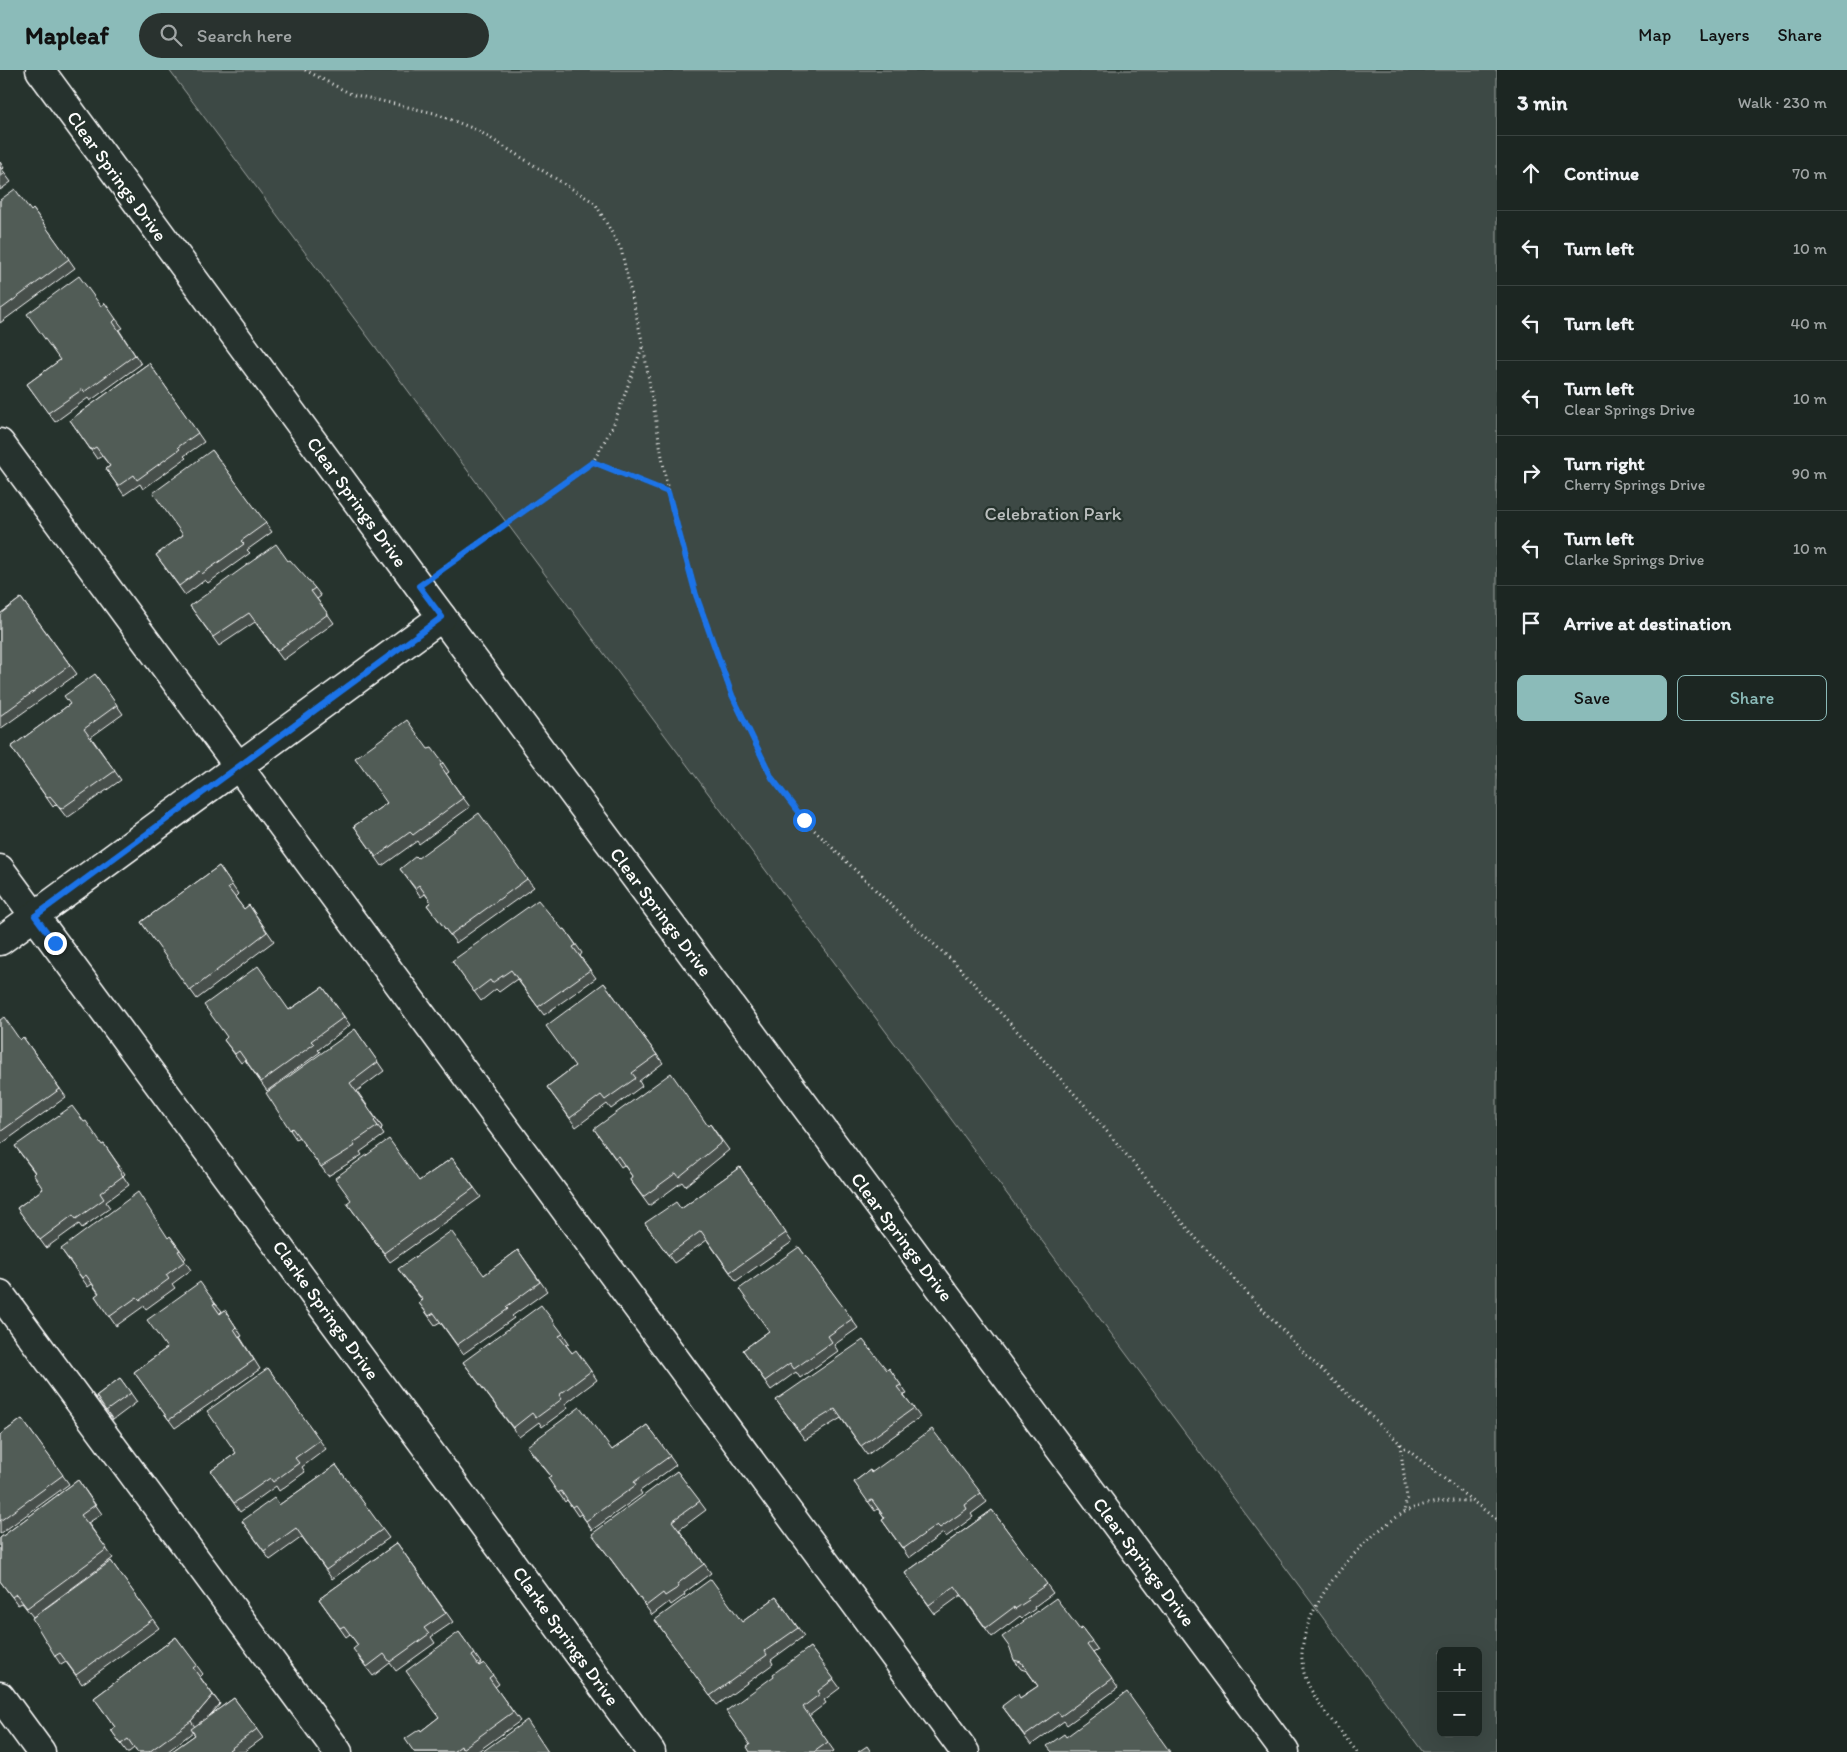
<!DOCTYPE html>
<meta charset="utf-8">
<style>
:root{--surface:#1c2622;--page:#29322f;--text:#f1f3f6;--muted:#a0a5a5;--line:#3a4340;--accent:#8bbbb9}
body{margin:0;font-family:Itim,sans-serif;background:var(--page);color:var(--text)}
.controls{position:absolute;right:15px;bottom:15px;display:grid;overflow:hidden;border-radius:8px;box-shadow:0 5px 20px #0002}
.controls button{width:45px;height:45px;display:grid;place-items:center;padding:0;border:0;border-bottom:1px solid var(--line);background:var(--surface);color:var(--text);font:25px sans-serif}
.stop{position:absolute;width:15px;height:15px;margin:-11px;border:4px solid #1a73e8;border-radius:50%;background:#fff}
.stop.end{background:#1a73e8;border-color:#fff;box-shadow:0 1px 5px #0008}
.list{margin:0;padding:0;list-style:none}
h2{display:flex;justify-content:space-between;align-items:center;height:65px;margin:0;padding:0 20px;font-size:21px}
h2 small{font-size:16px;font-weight:400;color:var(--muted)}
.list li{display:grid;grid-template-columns:32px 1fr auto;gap:15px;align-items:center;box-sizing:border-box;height:75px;padding:0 20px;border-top:1px solid var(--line)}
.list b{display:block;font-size:19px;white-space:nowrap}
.list p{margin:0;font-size:16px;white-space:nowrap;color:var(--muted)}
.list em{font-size:16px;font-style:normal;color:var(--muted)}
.actions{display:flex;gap:10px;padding:15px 20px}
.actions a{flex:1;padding:11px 0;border:1px solid var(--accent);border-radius:8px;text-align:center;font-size:18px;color:var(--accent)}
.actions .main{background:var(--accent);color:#111}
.icon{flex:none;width:28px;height:28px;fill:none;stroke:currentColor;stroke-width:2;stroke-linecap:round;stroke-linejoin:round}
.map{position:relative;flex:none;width:1497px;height:1682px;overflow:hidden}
header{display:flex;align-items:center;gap:30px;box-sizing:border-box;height:70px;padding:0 25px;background:var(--accent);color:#111}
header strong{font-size:24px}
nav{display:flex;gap:28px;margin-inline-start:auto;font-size:18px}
.search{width:350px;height:45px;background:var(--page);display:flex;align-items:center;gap:12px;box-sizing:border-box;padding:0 18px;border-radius:28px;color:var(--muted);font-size:19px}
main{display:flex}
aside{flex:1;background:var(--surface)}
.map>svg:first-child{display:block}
.green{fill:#3e4944;stroke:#9ea4a2;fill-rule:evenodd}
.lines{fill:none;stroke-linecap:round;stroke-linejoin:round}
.minor-casing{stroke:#fff;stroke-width:31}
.path{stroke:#fff;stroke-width:3;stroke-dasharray:1 4;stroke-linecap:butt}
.minor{stroke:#26332d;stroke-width:28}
.wall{fill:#464f4b;stroke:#fff}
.shaded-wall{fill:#39403d;stroke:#fff}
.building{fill:#515c57;stroke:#fff}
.route{stroke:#1a73e8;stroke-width:6}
.labels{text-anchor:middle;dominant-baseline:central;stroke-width:4.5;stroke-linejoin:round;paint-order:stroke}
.street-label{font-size:19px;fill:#fff;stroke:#26332d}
.park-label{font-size:19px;fill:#bbbfbe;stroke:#26332d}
</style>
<header>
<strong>Mapleaf</strong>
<div class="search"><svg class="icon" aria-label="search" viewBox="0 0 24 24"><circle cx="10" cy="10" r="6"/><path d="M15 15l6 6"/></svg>Search here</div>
<nav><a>Map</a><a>Layers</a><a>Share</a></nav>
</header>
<main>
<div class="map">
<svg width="1497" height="1682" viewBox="0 0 1497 1682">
<rect width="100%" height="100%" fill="#26332d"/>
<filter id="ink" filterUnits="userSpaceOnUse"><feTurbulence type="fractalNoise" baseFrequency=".02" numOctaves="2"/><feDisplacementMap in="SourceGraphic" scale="10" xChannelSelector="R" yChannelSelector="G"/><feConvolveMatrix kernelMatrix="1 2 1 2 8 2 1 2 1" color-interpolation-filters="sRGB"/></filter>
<g filter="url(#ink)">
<path class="green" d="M 169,0 L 1497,0 L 1497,1682 L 1423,1682 ZM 1441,1581 L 1478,1581 L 1478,1663 L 1441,1663 Z"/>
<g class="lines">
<g class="minor-casing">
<g id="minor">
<path d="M 40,0 L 419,516 L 1285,1682"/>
<path d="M 0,373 L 965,1682"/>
<path d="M 0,799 L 651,1682"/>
<path d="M 0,871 L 442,547"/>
<path d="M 0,1224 L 338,1682"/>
<path d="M 0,1626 L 41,1682"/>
</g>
</g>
<g class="path">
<path d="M 305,0 L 351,24 L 434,43 L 477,60 L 595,133 L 621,179 L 643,275 L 668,422 L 696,525 L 732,625 L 772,708 L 804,750 L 898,842 L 956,894 L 1089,1040 L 1199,1172 L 1308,1287 L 1405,1378 L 1497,1450"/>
<path d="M 593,392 L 668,422"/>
<path d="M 445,497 L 593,392 L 613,356 L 643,275"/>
<path d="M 1400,1374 L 1407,1428 L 1404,1442"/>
<path d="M 1357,1682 C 1341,1661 1311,1629 1304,1603 C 1289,1546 1358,1471 1403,1443 C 1422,1432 1448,1430 1470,1431"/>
</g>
<use href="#minor" class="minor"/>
</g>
<g class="wall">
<path d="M 0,92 L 4,98 L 2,100 L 11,112 L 0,120 Z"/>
<path d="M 0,130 L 31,141 L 33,139 L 75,198 L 0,253 Z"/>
<path d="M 101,236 L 116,249 L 123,258 L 119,260 L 141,294 L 90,331 L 88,328 L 55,352 L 27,314 L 60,290 Z"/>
<path d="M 149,293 L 204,372 L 184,386 L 186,388 L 143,419 L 140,414 L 124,425 L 106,399 L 110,396 L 102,386 L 97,389 L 70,350 Z"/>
<path d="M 212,380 L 272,462 L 247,480 L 250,483 L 208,513 L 205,510 L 185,525 L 156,485 L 183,465 Z"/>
<path d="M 288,491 L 315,518 L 321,526 L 317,529 L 334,553 L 283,590 L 255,552 L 219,576 L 190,536 Z"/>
<path d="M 21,528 L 77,604 L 0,659 L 0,544 Z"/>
<path d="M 95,604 L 123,644 L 91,667 L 121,710 L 67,748 L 56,734 L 53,737 L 11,677 L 70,634 Z"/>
<path d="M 428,679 L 443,693 L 449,702 L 446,704 L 470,737 L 419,774 L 417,771 L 382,796 L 354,756 L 387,733 Z"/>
<path d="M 418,788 L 527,809 L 534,817 L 456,873 L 427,835 L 431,832 L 425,824 L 421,827 L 400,799 Z"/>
<path d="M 219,796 L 238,824 L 235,827 L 244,839 L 249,835 L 274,871 L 197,929 L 141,852 Z"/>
<path d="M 565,859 L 582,883 L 580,886 L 596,908 L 544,945 L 517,909 L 499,922 L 496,919 L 481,931 L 452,891 L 563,860 Z"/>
<path d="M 604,913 L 663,993 L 639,1011 L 642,1016 L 611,1039 L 607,1034 L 576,1057 L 547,1017 L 575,996 Z"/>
<path d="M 323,917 L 350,955 L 318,980 L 320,982 L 267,1021 L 245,990 L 241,993 L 224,970 L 289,940 Z"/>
<path d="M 0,950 L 20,970 L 23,967 L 66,1027 L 0,1075 Z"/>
<path d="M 355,959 L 384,1001 L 357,1021 L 382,1057 L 381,1060 L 384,1065 L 360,1082 L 362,1085 L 328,1106 L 299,1067 L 296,1069 L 290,1060 Z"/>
<path d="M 710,1054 L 729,1080 L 685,1116 L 682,1112 L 649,1136 L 630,1110 L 632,1106 L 624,1095 L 621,1097 L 594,1059 L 708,1056 Z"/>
<path d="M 104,1074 L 125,1104 L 123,1106 L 129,1115 L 106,1132 L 110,1138 L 82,1158 L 79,1154 L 46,1178 L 17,1138 L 43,1119 L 35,1103 L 15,1076 L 102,1075 Z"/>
<path d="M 452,1088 L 481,1127 L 390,1192 L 347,1133 L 419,1111 Z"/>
<path d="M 740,1097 L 792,1172 L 736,1211 L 707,1170 L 674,1193 L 645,1153 L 681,1139 Z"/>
<path d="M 170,1166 L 186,1188 L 184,1190 L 191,1200 L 172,1214 L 175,1218 L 146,1239 L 144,1236 L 116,1256 L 95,1226 L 99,1224 L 92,1214 L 88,1217 L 61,1179 L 169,1168 Z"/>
<path d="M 799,1177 L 858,1258 L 834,1275 L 838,1281 L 800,1308 L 796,1302 L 771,1320 L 743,1280 L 769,1261 Z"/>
<path d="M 518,1180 L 547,1221 L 512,1246 L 514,1248 L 463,1284 L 440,1252 L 435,1255 L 419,1233 L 422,1230 L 398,1199 L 484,1205 Z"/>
<path d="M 215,1233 L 222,1241 L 220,1243 L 220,1244 L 225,1240 L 242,1266 L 240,1267 L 260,1299 L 175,1358 L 134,1302 L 167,1278 Z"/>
<path d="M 563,1264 L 569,1273 L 566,1275 L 572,1283 L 591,1301 L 597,1310 L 565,1334 L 568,1338 L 542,1357 L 539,1352 L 519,1367 L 463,1292 Z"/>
<path d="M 268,1298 L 326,1379 L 302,1397 L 305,1402 L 279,1421 L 276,1416 L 240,1442 L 211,1401 L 236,1383 Z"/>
<path d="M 889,1298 L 907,1324 L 904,1325 L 920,1347 L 867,1385 L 841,1348 L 805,1370 L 776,1330 L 887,1300 Z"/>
<path d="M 120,1308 L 137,1332 L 113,1350 L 96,1326 Z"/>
<path d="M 22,1349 L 69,1414 L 0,1464 L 0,1365 Z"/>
<path d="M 647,1355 L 676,1395 L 640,1421 L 642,1424 L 592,1460 L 581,1444 L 578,1446 L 567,1430 L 565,1432 L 548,1408 L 551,1406 L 533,1385 L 527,1376 L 612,1380 Z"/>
<path d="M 336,1395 L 389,1468 L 332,1509 L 302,1467 L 270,1490 L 242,1451 L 279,1435 Z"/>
<path d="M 870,1400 L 872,1402 L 981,1423 L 987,1432 L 971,1444 L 973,1447 L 946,1467 L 943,1463 L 909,1488 L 882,1450 L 885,1448 L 878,1439 L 875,1441 L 854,1412 Z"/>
<path d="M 677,1401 L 706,1440 L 679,1460 L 711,1503 L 684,1523 L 685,1525 L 671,1535 L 669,1532 L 652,1545 L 598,1472 Z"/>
<path d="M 78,1410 L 102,1444 L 88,1453 L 113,1488 L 33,1547 L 22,1533 L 18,1535 L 0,1511 L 0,1468 Z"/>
<path d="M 992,1440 L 1053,1523 L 1034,1537 L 1035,1539 L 1022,1548 L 1020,1546 L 992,1567 L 961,1525 L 935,1544 L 905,1503 Z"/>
<path d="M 397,1473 L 453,1552 L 431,1567 L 435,1573 L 396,1601 L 390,1593 L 373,1606 L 359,1588 L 358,1575 L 350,1564 L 346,1567 L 319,1529 Z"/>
<path d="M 111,1491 L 159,1558 L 82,1614 L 66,1592 L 61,1595 L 55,1586 Z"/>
<path d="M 776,1527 L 804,1566 L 771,1590 L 773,1594 L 717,1635 L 655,1550 L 742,1552 Z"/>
<path d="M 1082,1558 L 1098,1580 L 1093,1583 L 1118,1618 L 1067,1655 L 1064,1651 L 1031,1675 L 1002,1636 L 1020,1628 L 1038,1616 L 1027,1601 L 1021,1599 L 1014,1590 Z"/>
<path d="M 459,1562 L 481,1593 L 478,1595 L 479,1596 L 484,1593 L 499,1614 L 495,1617 L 520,1651 L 477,1682 L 414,1682 L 421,1661 L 439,1647 Z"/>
<path d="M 176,1567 L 203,1604 L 200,1607 L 220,1634 L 209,1646 L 234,1628 L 263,1668 L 244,1682 L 171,1682 L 195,1665 L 193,1662 L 167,1682 L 137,1682 L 134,1678 L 129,1682 L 127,1682 L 111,1660 L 115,1657 L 94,1628 Z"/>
<path d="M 810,1577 L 840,1618 L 824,1630 L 826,1633 L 809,1646 L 834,1681 L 832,1682 L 750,1682 L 750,1675 L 774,1606 Z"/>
</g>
<g class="shaded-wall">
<path d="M 376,1049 L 382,1057 L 381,1060 L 374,1051 Z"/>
<path d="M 213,1625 L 220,1634 L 197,1660 L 191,1651 Z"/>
</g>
<g class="building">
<path d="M 0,97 L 5,103 L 0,107 Z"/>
<path d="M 15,119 L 31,141 L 33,139 L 69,189 L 0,240 L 0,130 Z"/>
<path d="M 79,206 L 101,236 L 105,233 L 116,249 L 113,252 L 135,285 L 84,322 L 83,319 L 48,343 L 27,314 L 60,290 L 27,244 Z"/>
<path d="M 149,293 L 198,363 L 178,377 L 180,379 L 137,410 L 134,405 L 118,416 L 106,399 L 110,396 L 96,377 L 91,380 L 70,350 Z"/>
<path d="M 212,380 L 266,453 L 241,471 L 244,474 L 202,504 L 199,501 L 179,516 L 156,485 L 183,465 L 153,423 Z"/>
<path d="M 276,474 L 288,491 L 290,490 L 315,518 L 311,521 L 328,544 L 277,581 L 249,543 L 213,567 L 190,536 Z"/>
<path d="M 21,528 L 70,595 L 0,646 L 0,544 Z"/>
<path d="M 95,604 L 117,635 L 84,659 L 115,701 L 61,739 L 50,726 L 47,728 L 11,677 L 70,634 L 64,626 Z"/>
<path d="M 407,650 L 428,679 L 432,678 L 443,693 L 440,695 L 463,728 L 413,765 L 410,762 L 376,787 L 354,756 L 387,733 L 355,688 Z"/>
<path d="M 479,743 L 527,809 L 450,865 L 427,835 L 431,832 L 419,815 L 415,818 L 400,799 L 416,786 L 418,788 Z"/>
<path d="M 219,796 L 232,815 L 228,818 L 244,839 L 249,835 L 267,862 L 190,921 L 141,852 Z"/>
<path d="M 538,830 L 563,860 L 565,859 L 576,875 L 573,877 L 590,900 L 538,937 L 511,900 L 492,913 L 490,910 L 474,922 L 452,891 Z"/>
<path d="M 258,896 L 289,940 L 323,917 L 344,947 L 311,971 L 314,974 L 261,1012 L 239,981 L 235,984 L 224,970 L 227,967 L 204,935 Z"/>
<path d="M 604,913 L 657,985 L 632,1003 L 636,1008 L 605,1030 L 601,1025 L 570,1048 L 547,1017 L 575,996 L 546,956 Z"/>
<path d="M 4,947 L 20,970 L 23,967 L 60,1019 L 0,1062 L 0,950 Z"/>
<path d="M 355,959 L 378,992 L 350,1013 L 376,1049 L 374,1051 L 378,1056 L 353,1073 L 355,1076 L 321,1097 L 292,1058 L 290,1060 L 266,1023 Z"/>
<path d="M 671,1003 L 708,1056 L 710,1054 L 722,1072 L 679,1107 L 676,1103 L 643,1127 L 630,1110 L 632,1106 L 618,1086 L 615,1088 L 594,1059 Z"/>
<path d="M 72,1036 L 84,1052 L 86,1051 L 102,1075 L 104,1074 L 119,1096 L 117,1097 L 123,1106 L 100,1123 L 104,1129 L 76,1149 L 73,1145 L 40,1170 L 17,1138 L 43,1119 L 33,1104 L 35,1102 L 15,1076 Z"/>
<path d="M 389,1069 L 419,1111 L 452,1088 L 474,1118 L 384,1183 L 347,1133 L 351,1130 L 335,1108 Z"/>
<path d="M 740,1097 L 786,1163 L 730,1202 L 701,1161 L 668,1185 L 645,1153 L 676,1132 L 681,1139 Z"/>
<path d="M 138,1122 L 168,1168 L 170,1166 L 180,1180 L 178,1181 L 185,1191 L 166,1205 L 169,1209 L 140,1230 L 137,1227 L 109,1247 L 95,1226 L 99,1223 L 86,1205 L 82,1208 L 61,1179 Z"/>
<path d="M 451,1161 L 484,1205 L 518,1180 L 540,1212 L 506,1237 L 508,1239 L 457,1275 L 434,1243 L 429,1246 L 419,1233 L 423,1230 L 398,1199 Z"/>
<path d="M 799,1177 L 852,1249 L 828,1266 L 832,1272 L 794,1299 L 790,1293 L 765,1311 L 743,1280 L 769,1261 L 739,1219 Z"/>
<path d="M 200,1212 L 215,1233 L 213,1234 L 220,1244 L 225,1240 L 236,1257 L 234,1259 L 254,1290 L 169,1350 L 134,1302 L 167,1278 L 147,1250 Z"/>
<path d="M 541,1235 L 563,1264 L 559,1266 L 572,1283 L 576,1280 L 591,1301 L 559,1325 L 562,1329 L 536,1348 L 532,1343 L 513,1358 L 463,1292 Z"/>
<path d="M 863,1270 L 887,1300 L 889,1298 L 901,1315 L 897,1317 L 914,1338 L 861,1376 L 835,1339 L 799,1361 L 776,1330 Z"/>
<path d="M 268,1298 L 320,1370 L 295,1388 L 299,1393 L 273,1412 L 270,1408 L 234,1433 L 211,1401 L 236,1383 L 207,1341 Z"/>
<path d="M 120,1308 L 131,1323 L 106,1341 L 96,1326 Z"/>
<path d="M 580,1337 L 612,1380 L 647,1355 L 670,1386 L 634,1412 L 636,1415 L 586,1451 L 575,1435 L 572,1437 L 561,1421 L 558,1423 L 548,1408 L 551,1406 L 527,1376 Z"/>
<path d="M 22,1349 L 63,1405 L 0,1451 L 0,1365 Z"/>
<path d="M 932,1359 L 981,1423 L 965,1435 L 967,1439 L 940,1458 L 937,1455 L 903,1479 L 882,1450 L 885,1448 L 872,1430 L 868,1432 L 854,1412 L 870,1400 L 871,1403 Z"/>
<path d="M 336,1395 L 383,1459 L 326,1500 L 296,1458 L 264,1481 L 242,1451 L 274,1428 L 279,1435 Z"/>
<path d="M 677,1401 L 700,1431 L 672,1451 L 704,1494 L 677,1514 L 679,1517 L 665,1526 L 663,1523 L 646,1536 L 592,1464 Z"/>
<path d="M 78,1410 L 95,1435 L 81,1445 L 107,1479 L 27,1538 L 16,1524 L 12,1527 L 0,1511 L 0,1468 Z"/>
<path d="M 992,1440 L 1047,1514 L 1027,1528 L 1029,1530 L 1015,1539 L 1014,1537 L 986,1558 L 955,1516 L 929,1535 L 905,1503 Z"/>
<path d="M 397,1473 L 446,1543 L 424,1558 L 429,1564 L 390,1592 L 384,1584 L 367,1597 L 353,1579 L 358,1575 L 344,1556 L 340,1558 L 319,1529 Z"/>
<path d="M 111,1491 L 153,1549 L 76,1605 L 60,1583 L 55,1586 L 32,1548 Z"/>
<path d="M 711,1509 L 742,1552 L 776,1527 L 798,1558 L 765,1581 L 767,1585 L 710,1626 L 655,1550 Z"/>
<path d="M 1056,1528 L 1080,1560 L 1082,1558 L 1092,1571 L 1087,1575 L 1112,1609 L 1061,1646 L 1058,1642 L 1025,1666 L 1002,1636 L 1018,1624 L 1020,1628 L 1038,1616 L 1021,1592 L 1014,1590 L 1010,1578 L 1002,1567 Z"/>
<path d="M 459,1562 L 475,1584 L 472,1586 L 479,1596 L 484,1593 L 493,1605 L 489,1608 L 513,1642 L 462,1679 L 461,1676 L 453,1682 L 414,1682 L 405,1669 L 420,1659 L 421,1661 L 439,1647 L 406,1601 Z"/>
<path d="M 176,1567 L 197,1595 L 193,1598 L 213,1625 L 191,1651 L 149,1682 L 137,1682 L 128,1669 L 121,1674 L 111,1660 L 115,1657 L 94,1628 Z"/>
<path d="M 810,1577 L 834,1609 L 818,1621 L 820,1624 L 803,1637 L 828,1672 L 814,1682 L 750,1682 L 747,1677 L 750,1675 L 726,1641 L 774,1606 L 773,1604 Z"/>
<path d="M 1127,1622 L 1170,1682 L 1052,1682 L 1047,1676 L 1064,1664 L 1066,1667 Z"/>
<path d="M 234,1628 L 257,1659 L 229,1680 L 230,1682 L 171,1682 L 195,1665 L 191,1659 Z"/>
<path d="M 527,1650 L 548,1682 L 482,1682 Z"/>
<path d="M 867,1676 L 871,1682 L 858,1682 Z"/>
</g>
</g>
<g class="lines" filter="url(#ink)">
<path class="route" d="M 55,873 L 35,846 L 442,547 L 419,516 L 593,392 L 668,422 L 696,525 L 732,625 L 772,708 L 804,750"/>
</g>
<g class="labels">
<g class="street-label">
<text transform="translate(117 106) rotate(54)">Clear Springs Drive</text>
<text transform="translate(357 432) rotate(54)">Clear Springs Drive</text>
<text transform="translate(661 842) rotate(53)">Clear Springs Drive</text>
<text transform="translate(902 1167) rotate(53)">Clear Springs Drive</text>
<text transform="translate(326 1240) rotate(54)">Clarke Springs Drive</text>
<text transform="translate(1144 1492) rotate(53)">Clear Springs Drive</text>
<text transform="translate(566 1566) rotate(54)">Clarke Springs Drive</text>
</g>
<g class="park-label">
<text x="1053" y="443">Celebration Park</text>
</g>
</g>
</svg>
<div class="controls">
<button>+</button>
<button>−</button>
</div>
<div class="stop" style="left:804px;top:750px"></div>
<div class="stop end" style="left:55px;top:873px"></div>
</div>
<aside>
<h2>3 min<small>Walk · 230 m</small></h2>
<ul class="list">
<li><svg class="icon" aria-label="ahead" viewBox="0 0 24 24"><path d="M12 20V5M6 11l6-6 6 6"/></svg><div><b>Continue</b></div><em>70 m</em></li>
<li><svg class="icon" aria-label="left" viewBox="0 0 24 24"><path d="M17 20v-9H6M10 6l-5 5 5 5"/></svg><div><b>Turn left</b></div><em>10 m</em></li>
<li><svg class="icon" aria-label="left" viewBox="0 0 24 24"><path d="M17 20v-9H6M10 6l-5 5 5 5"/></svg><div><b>Turn left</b></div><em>40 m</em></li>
<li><svg class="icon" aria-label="left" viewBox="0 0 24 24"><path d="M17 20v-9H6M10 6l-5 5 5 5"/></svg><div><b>Turn left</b><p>Clear Springs Drive</p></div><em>10 m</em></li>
<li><svg class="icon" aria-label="right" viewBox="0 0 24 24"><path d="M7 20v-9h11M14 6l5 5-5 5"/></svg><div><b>Turn right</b><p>Cherry Springs Drive</p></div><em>90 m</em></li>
<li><svg class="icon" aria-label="left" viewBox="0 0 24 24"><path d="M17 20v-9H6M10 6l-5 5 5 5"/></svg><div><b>Turn left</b><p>Clarke Springs Drive</p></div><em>10 m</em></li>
<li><svg class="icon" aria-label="arrive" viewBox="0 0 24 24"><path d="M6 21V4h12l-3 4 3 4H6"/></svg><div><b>Arrive at destination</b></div></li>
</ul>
<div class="actions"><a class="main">Save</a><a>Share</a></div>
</aside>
</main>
